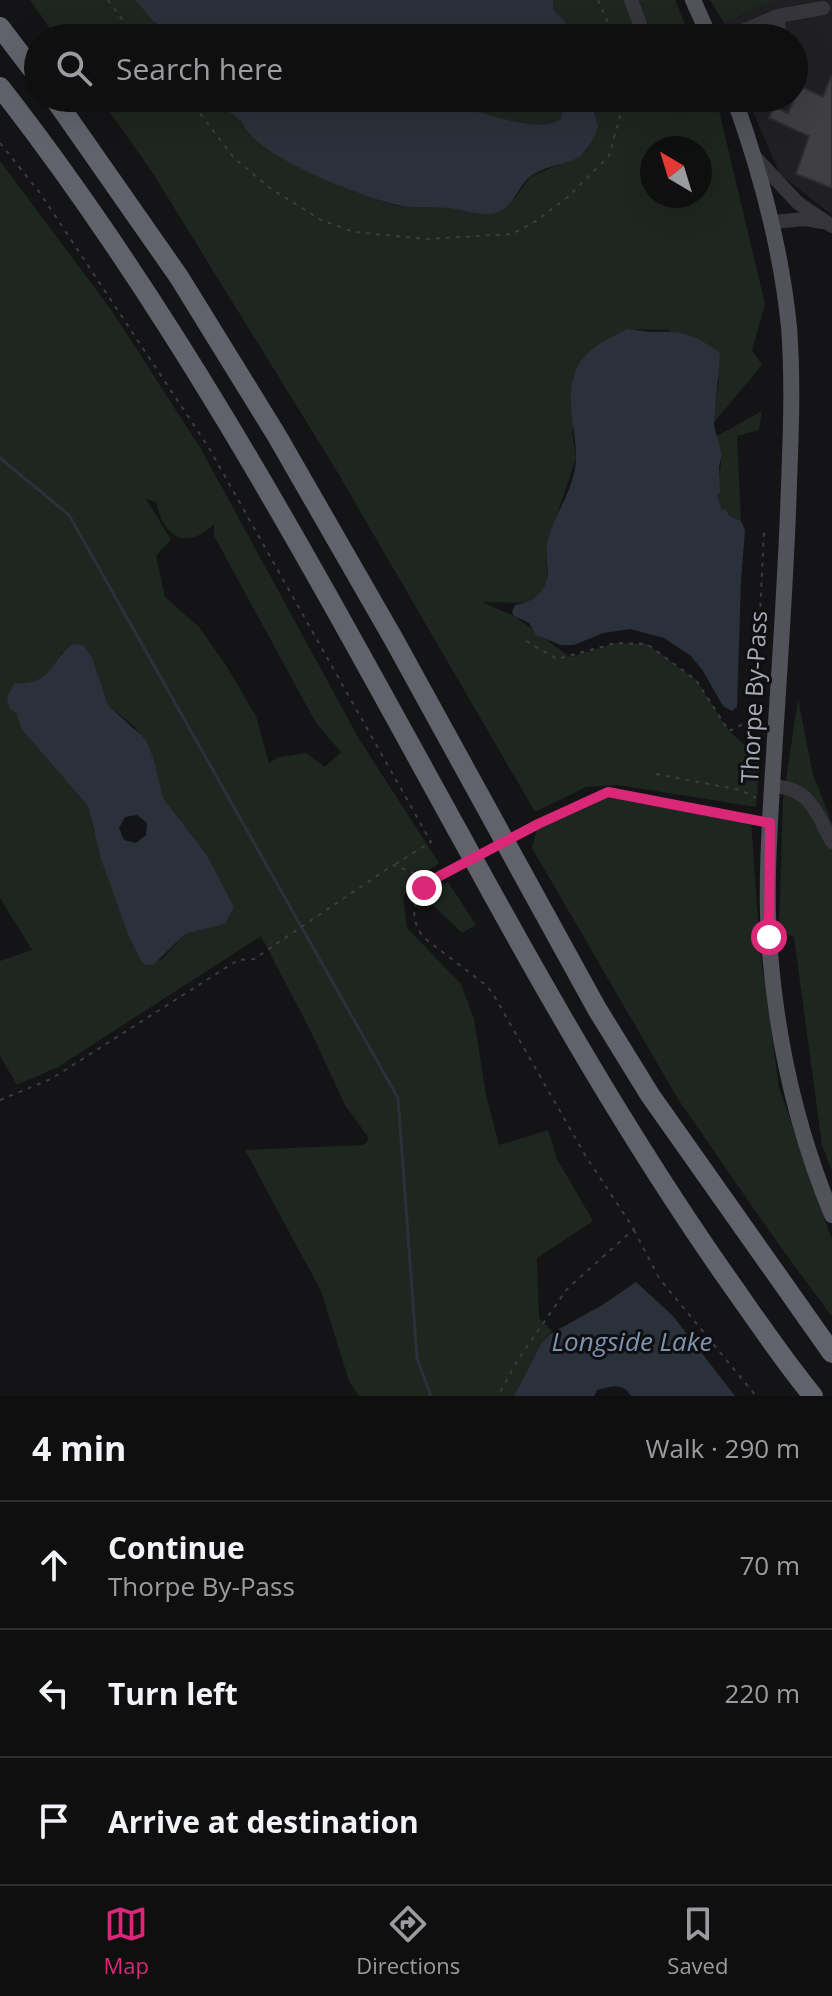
<!DOCTYPE html>
<meta charset="utf-8">
<style>
:root{--surface:#0f0f10;--page:#181819;--text:#f1f3f6;--muted:#9b9c9f;--line:#2f2f30;--accent:#db2777}
body{margin:0;font-family:"Open Sans",sans-serif;background:var(--page);color:var(--text)}
.compass{position:absolute;left:640px;top:136px;width:72px;height:72px;border-radius:50%;background:var(--surface);box-shadow:0 8px 32px #0002;rotate:322deg}
.stop{position:absolute;width:24px;height:24px;margin:-18px;border:6px solid #db2777;border-radius:50%;background:#fff}
.stop.end{background:#db2777;border-color:#fff;box-shadow:0 2px 8px #0008}
.list{margin:0;padding:0;list-style:none}
h2{display:flex;justify-content:space-between;align-items:center;height:104px;margin:0;padding:0 32px;font-size:34px}
h2 small{font-size:26px;font-weight:400;color:var(--muted)}
.list li{display:grid;grid-template-columns:52px 1fr auto;gap:24px;align-items:center;box-sizing:border-box;height:128px;padding:0 32px;border-top:2px solid var(--line)}
.list b{display:block;font-size:30px;white-space:nowrap}
.list p{margin:0;font-size:26px;white-space:nowrap;color:var(--muted)}
.list em{font-size:26px;font-style:normal;color:var(--muted)}
.icon{flex:none;width:44px;height:44px;fill:none;stroke:currentColor;stroke-width:2;stroke-linecap:round;stroke-linejoin:round}
.map{position:relative;flex:none;width:832px;height:1396px;overflow:hidden}
.search{position:absolute;background:var(--surface);box-shadow:0 8px 32px #0002;left:24px;right:24px;top:24px;height:88px;display:flex;align-items:center;gap:20px;box-sizing:border-box;padding:0 28px;border-radius:44px;color:var(--muted);font-size:30px}
.sheet{height:488px;background:var(--surface)}
nav{display:flex;justify-content:space-around;align-items:center;box-sizing:border-box;height:112px;border-top:2px solid var(--line);background:var(--surface);font-size:22px;color:var(--muted)}
nav a{display:grid;justify-items:center;gap:4px}
nav .on{color:var(--accent)}
.map>svg:first-child{display:block}
.built{fill:#202023}
.green{fill:#1e2620;fill-rule:evenodd}
.water{fill:#2a313a;fill-rule:evenodd}
.lines{fill:none;stroke-linecap:round;stroke-linejoin:round}
.stream{stroke:#2a313a;stroke-width:3}
.building{fill:#3e3e43;stroke:#2e2e32;stroke-width:2}
.path{stroke:#3b3c42;stroke-width:2;stroke-dasharray:4 6;stroke-linecap:butt}
.minor{stroke:#35353b;stroke-width:14}
.major{stroke:#51525a;stroke-width:16}
.highway{stroke:#61636c;stroke-width:20}
.path-bridge{stroke:#3b3c42;stroke-width:2;stroke-dasharray:4 6;stroke-linecap:butt}
.route{stroke:#db2777;stroke-width:10}
.labels{text-anchor:middle;dominant-baseline:central;stroke-width:6;stroke-linejoin:round;paint-order:stroke}
.street-label{font-size:24px;fill:#a6a9b6;stroke:#0f0f11}
.water-label{font-size:26px;font-style:italic;fill:#7c93b2;stroke:#0f0f11}
</style>
<div class="map">
<svg width="832" height="1396" viewBox="0 0 832 1396">
<rect width="100%" height="100%" fill="#141416"/>
<path class="built" d="M 775,0 L 832,0 L 832,215 L 780,174 L 747,98 L 794,98 L 794,38 L 726,38 L 724,23 Z"/>
<g class="green">
<path d="M 30,0 L 135,0 L 153,21 L 177,38 L 57,38 Z"/>
<path d="M 553,0 L 675,0 L 691,38 L 570,38 L 553,10 Z"/>
<path d="M 710,0 L 775,0 L 724,23 Z"/>
<path d="M 100,98 L 213,98 L 244,124 L 249,135 L 296,165 L 348,189 L 396,206 L 446,207 L 485,213 L 515,198 L 530,177 L 586,152 L 598,127 L 593,107 L 585,98 L 716,98 L 765,304 L 752,350 L 762,365 L 714,422 L 719,380 L 669,330 L 627,329 L 572,432 L 576,458 L 546,549 L 547,583 L 538,596 L 528,603 L 482,602 L 514,616 L 570,657 L 616,643 L 647,644 L 696,680 L 729,731 L 760,758 L 756,807 L 618,785 L 586,787 L 535,812 L 335,468 L 152,172 ZM 652,148 L 700,148 L 700,196 L 652,196 Z"/>
<path d="M 452,98 L 559,98 L 563,109 L 561,119 C 537,135 486,111 459,108 Z"/>
<path d="M 0,161 L 112,311 L 201,449 L 359,739 L 439,863 L 425,873 L 438,888 L 448,882 L 476,925 L 462,933 L 411,884 L 403,897 L 407,928 L 461,984 L 474,1019 L 486,1095 L 499,1145 L 548,1130 L 557,1159 L 593,1221 L 537,1258 L 539,1318 L 552,1331 L 541,1344 L 514,1396 L 359,1396 L 349,1381 L 321,1291 L 245,1150 L 362,1145 L 367,1142 L 368,1137 L 345,1105 L 311,1032 L 261,936 L 58,1067 L 17,1085 L 0,1056 L 0,961 L 32,950 L 0,898 ZM 146,499 L 156,502 C 164,539 187,550 214,524 L 214,536 L 316,723 L 341,752 L 325,767 L 306,753 L 279,757 L 269,763 L 256,716 L 227,667 L 199,627 L 165,597 L 156,556 L 171,540 ZM 62,652 L 93,659 L 108,705 L 135,727 L 163,798 L 207,855 L 234,907 L 225,924 L 185,934 L 160,961 L 94,832 L 88,806 L 22,730 L 16,712 L 32,684 L 48,675 Z"/>
<path d="M 762,411 L 759,430 L 737,436 L 741,521 L 722,510 L 717,494 L 722,455 L 715,437 Z"/>
<path d="M 798,699 L 813,775 L 832,823 L 832,1171 L 822,1145 L 794,937 L 779,930 L 783,800 Z"/>
<path d="M 608,792 L 751,820 L 760,949 L 779,1087 L 832,1240 L 832,1317 L 772,1235 L 678,1099 L 532,848 L 538,824 Z"/>
</g>
<g class="water">
<path d="M 135,0 L 553,0 L 553,10 L 564,20 L 570,38 L 177,38 L 153,21 Z"/>
<path d="M 213,98 L 271,98 L 283,104 L 288,98 L 452,98 L 459,108 C 486,111 537,135 561,119 L 563,109 L 559,98 L 585,98 L 593,107 L 598,127 C 581,171 568,156 534,174 C 518,183 515,207 496,213 C 482,217 462,209 448,208 C 430,206 410,209 393,204 C 355,194 279,164 251,136 C 247,132 245,126 241,121 C 232,113 221,108 213,98 Z"/>
<path d="M 627,329 C 636,329 644,332 653,332 C 685,331 693,334 720,353 L 714,426 L 722,455 L 719,467 L 720,493 L 717,495 L 722,510 L 725,509 L 729,515 L 741,521 L 745,530 L 741,581 L 737,707 L 732,711 L 723,706 L 703,671 L 691,656 L 664,638 L 630,629 L 603,633 L 574,645 L 561,645 L 536,635 L 529,623 L 514,616 L 512,612 L 515,605 C 528,603 537,599 544,587 C 552,573 544,559 547,544 C 553,515 576,488 576,457 C 576,426 563,396 578,366 C 588,347 610,338 627,329 Z"/>
<path d="M 73,644 L 83,645 L 93,659 L 108,705 L 146,740 L 154,760 L 163,798 L 207,855 L 234,907 L 225,924 L 185,934 L 153,965 L 146,965 L 141,961 L 128,934 L 101,859 L 88,806 L 22,730 L 16,713 L 10,709 L 7,698 L 14,683 C 54,685 47,663 73,644 ZM 137,815 L 147,823 L 146,835 L 136,843 L 124,840 L 119,828 L 125,817 Z"/>
<path d="M 636,1282 L 673,1316 L 735,1396 L 631,1396 C 623,1382 610,1387 597,1390 L 594,1396 L 514,1396 L 541,1344 L 550,1334 L 604,1304 Z"/>
</g>
<g class="lines">
<path class="stream" d="M 0,458 L 69,515 L 398,1098 L 417,1358 L 431,1396"/>
</g>
<path class="building" d="M 831,76 L 832,77 L 832,188 L 796,174 L 809,136 L 769,118 L 774,107 L 788,113 L 800,86 L 823,97 Z"/>
<g class="lines">
<g class="path">
<path d="M 108,0 L 136,38"/>
<path d="M 598,0 L 615,38"/>
<path d="M 188,98 L 235,159 L 270,188 L 321,220 L 354,232 L 426,239 L 512,234 L 536,221 L 569,196 L 609,156 L 625,98"/>
<path d="M 0,143 L 40,193 L 209,448 L 431,842 L 394,865"/>
<path d="M 526,641 L 557,659 L 616,643 L 647,644 L 696,680 L 729,731 L 755,718 L 764,531"/>
<path d="M 656,774 L 740,790 L 756,798"/>
<path d="M 538,824 L 608,792 L 755,821"/>
<path d="M 0,1100 L 51,1079 L 238,960 L 254,959 L 393,865 L 432,880 C 413,898 408,915 423,937 L 483,983 L 492,992 L 585,1155 L 634,1229 L 567,1289 L 519,1358 L 498,1396"/>
<path d="M 634,1230 L 659,1278 L 756,1396"/>
</g>
<g class="minor">
<path d="M 631,0 L 645,38"/>
<path d="M 778,16 L 779,38"/>
<path d="M 726,38 L 778,16 L 823,8"/>
<path d="M 756,158 L 798,203 L 832,226"/>
<path d="M 773,222 L 805,219 L 823,222"/>
<path d="M 772,786 C 811,788 815,811 832,842"/>
</g>
<g class="major">
<path d="M 693,0 L 710,38"/>
<path d="M 734,98 C 761,173 781,247 789,327 C 793,379 791,432 789,484 C 786,585 778,686 772,787 C 769,837 766,888 769,938 C 775,1032 796,1128 832,1215"/>
</g>
<g class="highway">
<path d="M 0,27 L 38,77"/>
<path d="M 0,87 C 185,324 325,591 470,853 C 548,996 629,1137 722,1271 C 752,1313 780,1356 813,1396"/>
<path d="M 54,98 L 179,277 L 277,436 L 393,638 L 597,1009 L 650,1095 L 832,1353"/>
</g>
<path class="path-bridge" d="M 432,880 L 538,824"/>
</g>
<g class="lines">
<path class="route" d="M 424,888 L 432,880 L 538,824 L 608,792 L 770,823 L 769,937"/>
</g>
<g class="labels">
<g class="street-label">
<text transform="translate(753 697) rotate(-87)">Thorpe By-Pass</text>
</g>
<g class="water-label">
<text x="632" y="1341">Longside Lake</text>
</g>
</g>
</svg>
<svg class="compass" viewBox="-18 -18 36 36"><path d="M0-13l5 13h-10z" fill="#e53935"/><path d="M0 13l5-13h-10z" fill="#9b9c9f"/></svg>
<div class="stop" style="left:769px;top:937px"></div>
<div class="stop end" style="left:424px;top:888px"></div>
<div class="search"><svg class="icon" aria-label="search" viewBox="0 0 24 24"><circle cx="10" cy="10" r="6"/><path d="M15 15l6 6"/></svg>Search here</div>
</div>
<section class="sheet">
<h2>4 min<small>Walk · 290 m</small></h2>
<ul class="list">
<li><svg class="icon" aria-label="ahead" viewBox="0 0 24 24"><path d="M12 20V5M6 11l6-6 6 6"/></svg><div><b>Continue</b><p>Thorpe By-Pass</p></div><em>70 m</em></li>
<li><svg class="icon" aria-label="left" viewBox="0 0 24 24"><path d="M17 20v-9H6M10 6l-5 5 5 5"/></svg><div><b>Turn left</b></div><em>220 m</em></li>
<li><svg class="icon" aria-label="arrive" viewBox="0 0 24 24"><path d="M6 21V4h12l-3 4 3 4H6"/></svg><div><b>Arrive at destination</b></div></li>
</ul>
</section>
<nav>
<a class="on"><svg class="icon" aria-label="map" viewBox="0 0 24 24"><path d="M3 6l6-2 6 2 6-2v14l-6 2-6-2-6 2zM9 4v14M15 6v14"/></svg>Map</a>
<a><svg class="icon" aria-label="directions" viewBox="0 0 24 24"><path d="M12 3l9 9-9 9-9-9zM9 14v-3h6M13 9l2 2-2 2"/></svg>Directions</a>
<a><svg class="icon" aria-label="saved" viewBox="0 0 24 24"><path d="M7 4h10v16l-5-4-5 4z"/></svg>Saved</a>
</nav>
